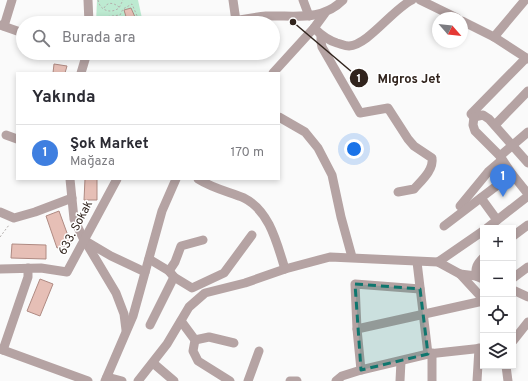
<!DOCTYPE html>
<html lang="tr">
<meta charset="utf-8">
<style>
:root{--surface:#fff;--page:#f7f7f7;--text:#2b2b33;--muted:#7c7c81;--line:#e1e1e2;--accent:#1a73e8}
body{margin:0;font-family:Overpass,sans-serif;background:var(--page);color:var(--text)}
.controls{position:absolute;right:12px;bottom:12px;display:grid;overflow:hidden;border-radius:0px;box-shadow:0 2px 6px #0003}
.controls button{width:36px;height:36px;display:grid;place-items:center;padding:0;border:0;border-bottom:1px solid var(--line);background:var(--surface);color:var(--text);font:20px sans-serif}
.compass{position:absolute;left:432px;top:12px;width:36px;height:36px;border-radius:50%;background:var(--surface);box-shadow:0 2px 6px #0003;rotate:118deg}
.you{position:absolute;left:354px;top:149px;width:14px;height:14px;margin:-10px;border:3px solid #fff;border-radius:50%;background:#1a73e8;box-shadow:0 0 0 6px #1a73e833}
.badge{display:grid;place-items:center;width:26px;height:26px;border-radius:50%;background:var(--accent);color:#fff;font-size:13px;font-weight:700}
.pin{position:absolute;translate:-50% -33px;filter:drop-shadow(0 1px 2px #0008)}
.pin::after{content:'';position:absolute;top:21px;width:14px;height:12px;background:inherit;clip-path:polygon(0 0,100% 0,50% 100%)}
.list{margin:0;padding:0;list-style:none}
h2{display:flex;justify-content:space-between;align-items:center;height:52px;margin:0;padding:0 16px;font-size:17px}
h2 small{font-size:13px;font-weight:400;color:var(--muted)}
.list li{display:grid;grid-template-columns:26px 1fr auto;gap:12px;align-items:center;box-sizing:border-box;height:56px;padding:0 16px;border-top:1px solid var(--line)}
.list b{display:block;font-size:15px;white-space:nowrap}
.list p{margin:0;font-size:13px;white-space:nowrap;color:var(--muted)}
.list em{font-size:13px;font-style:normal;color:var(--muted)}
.icon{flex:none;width:22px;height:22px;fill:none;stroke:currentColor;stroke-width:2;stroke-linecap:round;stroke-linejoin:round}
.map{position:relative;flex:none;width:528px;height:381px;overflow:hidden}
.search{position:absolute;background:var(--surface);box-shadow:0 2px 6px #0003;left:16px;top:16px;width:264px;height:44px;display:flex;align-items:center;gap:10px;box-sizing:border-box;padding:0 14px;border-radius:22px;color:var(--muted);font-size:15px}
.panel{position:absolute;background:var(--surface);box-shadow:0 2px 6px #0003;left:16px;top:72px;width:264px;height:108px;border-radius:0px}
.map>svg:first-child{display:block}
.green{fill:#bdead1}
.building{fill:#e6bfb6;stroke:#af8a82}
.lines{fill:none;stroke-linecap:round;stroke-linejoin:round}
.path{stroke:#b4afad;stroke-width:1;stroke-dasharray:2 2;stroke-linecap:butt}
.minor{stroke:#b5a3a3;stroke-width:9}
.marked{fill:#0f766e;fill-opacity:0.2;stroke:#0f766e;stroke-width:3;stroke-dasharray:8 5;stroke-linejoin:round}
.labels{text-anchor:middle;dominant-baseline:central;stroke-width:3;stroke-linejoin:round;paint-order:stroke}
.street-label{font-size:12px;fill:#31241d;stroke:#fff}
.leader{fill:none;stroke:#31241d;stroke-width:1.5}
.callout-dot{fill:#31241d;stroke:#fff;stroke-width:1.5}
.mark-label{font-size:12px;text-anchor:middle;font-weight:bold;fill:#fff}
.callout-label{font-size:13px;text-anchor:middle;font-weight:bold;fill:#31241d;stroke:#fff;stroke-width:3;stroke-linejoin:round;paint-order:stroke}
</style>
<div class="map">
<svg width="528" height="381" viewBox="0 0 528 381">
<rect width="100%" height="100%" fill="#fafafa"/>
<path class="green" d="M 97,0 L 138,0 L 143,23 L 96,23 Z"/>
<g class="building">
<path d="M 131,8 L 135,17 L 127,20 L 124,10 Z"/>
<path d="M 54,64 L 67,66 L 65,73 L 53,73 Z"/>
<path d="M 85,179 L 97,179 L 97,200 L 84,200 Z"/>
<path d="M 59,211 L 71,244 L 57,248 L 46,216 Z"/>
<path d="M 12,244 L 46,245 L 46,259 L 11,258 Z"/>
<path d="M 40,279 L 53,284 L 40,316 L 27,311 Z"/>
</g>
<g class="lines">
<g class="path">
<path d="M 98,0 C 100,11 111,14 119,8 L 123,0"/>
<path d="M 104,8 C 108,1 114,3 119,7"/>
<path d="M 96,18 L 120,15 L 123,9 L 132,4 L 140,23"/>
<path d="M 0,237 L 9,225"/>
</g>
<g class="minor">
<path d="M 88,0 L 89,23"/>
<path d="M 233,0 L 236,21"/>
<path d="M 303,0 L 309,16"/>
<path d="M 420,0 L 457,18"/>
<path d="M 462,21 L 494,37 L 528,59"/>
<path d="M 223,23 C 237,21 252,17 266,16 C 294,15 321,22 343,0"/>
<path d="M 0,25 L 23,33"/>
<path d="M 4,26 L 12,0"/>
<path d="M 314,28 C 321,35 327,40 337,43 C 341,44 345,46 349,46 C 368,45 393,9 412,0"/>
<path d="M 321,36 L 321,42 L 322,47 L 360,113 L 388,108 L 408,139 L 414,146 L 432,158 C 434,170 421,181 414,189 L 398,192"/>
<path d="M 494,37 L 525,0"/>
<path d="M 526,58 L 471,114 L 474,117 L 483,115 L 489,119 L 528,163"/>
<path d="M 81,73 L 87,53"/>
<path d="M 273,73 L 314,28 L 325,13"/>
<path d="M 279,117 L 305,132 L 318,148 L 332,175 L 341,217 L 352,257"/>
<path d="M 474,117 L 473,125 L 475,131 L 500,156 L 512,174 L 528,194"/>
<path d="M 495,125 L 528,91"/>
<path d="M 6,135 L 17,139"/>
<path d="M 500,156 L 528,132"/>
<path d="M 70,179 L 74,219 L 84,240 L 111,256 L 145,272"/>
<path d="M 198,179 C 212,188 229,192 244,198 C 270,211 277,244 285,269"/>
<path d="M 481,198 L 497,220"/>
<path d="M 460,206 L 488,172 L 502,160"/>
<path d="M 0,212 L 14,218 L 35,212 L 72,198"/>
<path d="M 444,226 L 512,174"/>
<path d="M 487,228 L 528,196"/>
<path d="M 513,236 L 528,225"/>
<path d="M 85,241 L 116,293 L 124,314 L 126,330"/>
<path d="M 149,259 L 169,271 L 174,277 L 192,288 L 224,273 L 252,235"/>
<path d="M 417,262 L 428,354"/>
<path d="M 438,262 L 483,231"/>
<path d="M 0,269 L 41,268 L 67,272 L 117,179"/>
<path d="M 169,271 L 175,262 L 181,246 L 203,240"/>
<path d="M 460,274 L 476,276 L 483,279"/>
<path d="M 476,276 C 475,268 477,264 483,258"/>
<path d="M 513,278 L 528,267"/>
<path d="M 513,290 L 528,297"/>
<path d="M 181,321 L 195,340 L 193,351 L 198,361 L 230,381"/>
<path d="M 150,325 L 174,277"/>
<path d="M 357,329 L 483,301"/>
<path d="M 195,340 L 209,337 L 234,343"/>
<path d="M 513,341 L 528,322"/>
<path d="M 0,349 L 88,381"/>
<path d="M 3,350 L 28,277 L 28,268"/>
<path d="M 153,363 L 174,381"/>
<path d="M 506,366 L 508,381"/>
<path d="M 361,370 L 357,329 L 355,284 L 420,289"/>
<path d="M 107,377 L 122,381"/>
<path d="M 105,381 L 133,316 L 162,211 L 176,179"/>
<path d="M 138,381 L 167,344 L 189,307 L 205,293 L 245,283 L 285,269 L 330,257 L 438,262 L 460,274 L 483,299"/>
<path d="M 248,381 L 259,351"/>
<path d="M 290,381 L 297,381"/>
<path d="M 336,381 L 342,376 L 361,370 L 428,354 L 483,348"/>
<path d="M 400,381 L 401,361"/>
<path d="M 432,381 L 432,353"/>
<path d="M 477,381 L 479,348"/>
</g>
</g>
<path class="marked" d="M 355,284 L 420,289 L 428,354 L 361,370 Z"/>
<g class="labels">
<g class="street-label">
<text transform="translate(76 228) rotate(-62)">633. Sokak</text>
</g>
</g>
<path class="leader" d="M293 22L359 78"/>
<g class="callout-dot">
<circle cx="293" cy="22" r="4"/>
<circle cx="359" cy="78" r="10"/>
</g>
<g class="mark-label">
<text x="359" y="82">1</text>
</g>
<g class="callout-label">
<text x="409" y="83">Migros Jet</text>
</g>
</svg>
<div class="controls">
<button>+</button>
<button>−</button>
<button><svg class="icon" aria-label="locate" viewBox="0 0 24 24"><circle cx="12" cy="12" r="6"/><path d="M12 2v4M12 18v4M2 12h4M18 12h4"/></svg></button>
<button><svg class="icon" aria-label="layers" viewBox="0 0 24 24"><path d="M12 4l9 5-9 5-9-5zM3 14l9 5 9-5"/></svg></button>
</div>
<svg class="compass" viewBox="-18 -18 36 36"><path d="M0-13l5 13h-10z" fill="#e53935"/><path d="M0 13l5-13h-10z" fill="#7c7c81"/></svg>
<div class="you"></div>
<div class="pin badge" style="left:503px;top:197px;background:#3f7fe0">1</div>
<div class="search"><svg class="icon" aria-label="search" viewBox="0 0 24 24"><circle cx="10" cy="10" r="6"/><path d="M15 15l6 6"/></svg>Burada ara</div>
<section class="panel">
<h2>Yakında<small></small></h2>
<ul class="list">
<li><span class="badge" style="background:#3f7fe0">1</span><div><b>Şok Market</b><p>Mağaza</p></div><em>170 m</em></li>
</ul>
</section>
</div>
